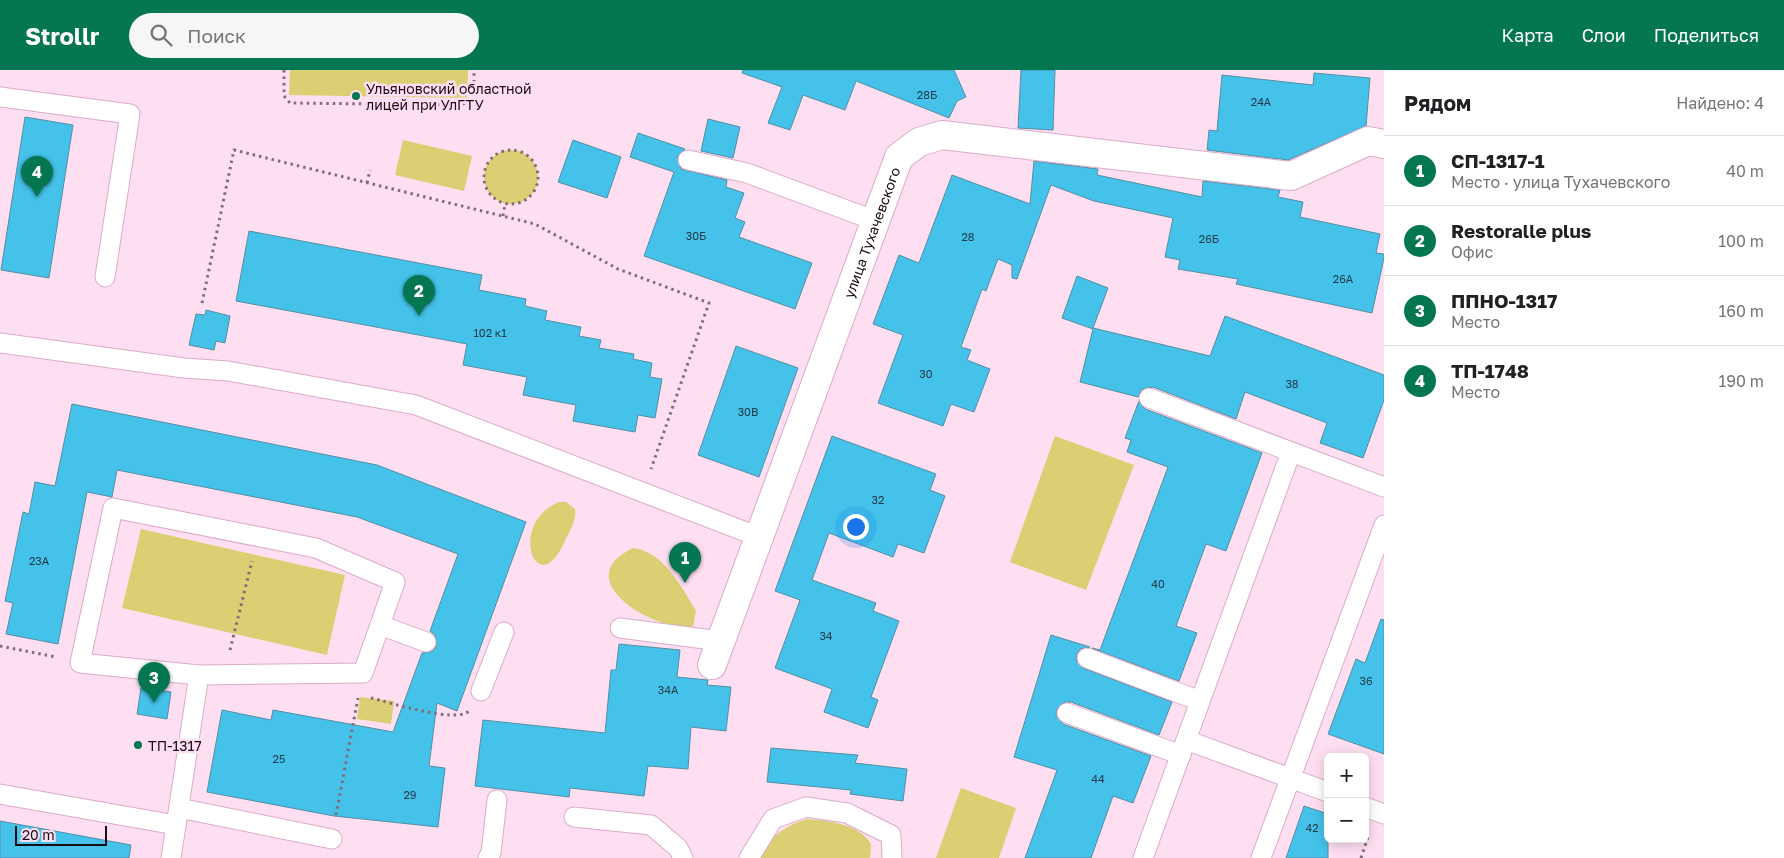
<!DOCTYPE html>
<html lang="ru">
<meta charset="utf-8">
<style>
:root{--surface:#fff;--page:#f6f6f6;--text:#202124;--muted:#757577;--line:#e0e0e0;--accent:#047651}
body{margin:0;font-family:"Golos Text",sans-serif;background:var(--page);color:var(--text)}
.controls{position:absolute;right:15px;bottom:15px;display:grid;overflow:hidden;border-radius:8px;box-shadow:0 2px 12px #0003}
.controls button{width:45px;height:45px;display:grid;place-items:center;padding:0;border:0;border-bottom:1px solid var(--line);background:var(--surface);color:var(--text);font:25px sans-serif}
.scale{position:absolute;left:15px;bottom:12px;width:92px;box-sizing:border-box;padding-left:5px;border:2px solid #1b0b15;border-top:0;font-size:14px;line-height:18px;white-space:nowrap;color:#1b0b15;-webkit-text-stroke:4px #fedff1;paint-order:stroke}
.you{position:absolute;left:855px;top:456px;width:18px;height:18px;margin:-12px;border:4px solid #fff;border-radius:50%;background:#1a73e8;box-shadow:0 0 0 8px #1a73e833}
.badge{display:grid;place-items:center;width:32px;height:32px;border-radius:50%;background:var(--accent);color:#fff;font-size:16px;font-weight:700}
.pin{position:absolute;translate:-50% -41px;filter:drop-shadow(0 1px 2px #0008)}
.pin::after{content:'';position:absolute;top:26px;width:18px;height:15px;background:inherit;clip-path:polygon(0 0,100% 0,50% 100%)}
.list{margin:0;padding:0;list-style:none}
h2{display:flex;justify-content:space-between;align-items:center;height:65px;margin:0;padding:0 20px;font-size:21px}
h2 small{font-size:16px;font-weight:400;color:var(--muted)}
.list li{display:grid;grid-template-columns:32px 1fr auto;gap:15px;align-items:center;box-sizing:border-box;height:70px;padding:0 20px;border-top:1px solid var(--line)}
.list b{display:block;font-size:19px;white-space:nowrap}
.list p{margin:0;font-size:16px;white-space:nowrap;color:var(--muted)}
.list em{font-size:16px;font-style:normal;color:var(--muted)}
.icon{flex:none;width:28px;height:28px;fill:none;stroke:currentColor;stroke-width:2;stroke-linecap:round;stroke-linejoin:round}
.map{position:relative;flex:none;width:1384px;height:788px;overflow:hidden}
header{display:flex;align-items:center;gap:30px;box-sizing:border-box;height:70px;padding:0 25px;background:var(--accent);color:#fff}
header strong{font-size:24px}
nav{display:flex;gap:28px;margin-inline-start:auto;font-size:18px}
.search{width:350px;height:45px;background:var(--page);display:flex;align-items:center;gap:12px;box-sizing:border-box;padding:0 18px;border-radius:28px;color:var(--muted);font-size:19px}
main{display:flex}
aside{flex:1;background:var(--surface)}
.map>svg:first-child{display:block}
.green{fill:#dacf72}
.building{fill:#44c2e9;stroke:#548ea3}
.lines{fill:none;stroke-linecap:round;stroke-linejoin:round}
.service-casing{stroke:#dbabc8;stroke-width:21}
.minor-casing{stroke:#dbabc8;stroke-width:30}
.path{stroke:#836c7a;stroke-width:3;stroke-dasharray:2.5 4;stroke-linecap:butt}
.service{stroke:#fff;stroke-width:19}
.minor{stroke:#fff;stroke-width:28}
.poi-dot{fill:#047651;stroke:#fedff1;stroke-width:2}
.labels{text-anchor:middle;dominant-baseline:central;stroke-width:5;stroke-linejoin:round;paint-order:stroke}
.number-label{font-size:11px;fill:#25394a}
.poi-label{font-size:14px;fill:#1b0b15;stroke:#fedff1;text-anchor:start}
.street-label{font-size:14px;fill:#1b0b15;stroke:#fedff1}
</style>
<header>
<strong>Strollr</strong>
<div class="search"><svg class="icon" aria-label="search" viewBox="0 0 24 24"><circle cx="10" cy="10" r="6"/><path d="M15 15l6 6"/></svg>Поиск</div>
<nav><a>Карта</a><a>Слои</a><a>Поделиться</a></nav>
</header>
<main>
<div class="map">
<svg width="1384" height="788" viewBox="0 0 1384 788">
<rect width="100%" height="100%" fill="#fedff1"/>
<g class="green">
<path d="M 290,0 L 468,0 L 467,28 L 289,25 Z"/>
<path d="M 403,70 L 472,86 L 464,121 L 395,105 Z"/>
<circle cx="511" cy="107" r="27"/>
<path d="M 1055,366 L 1134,395 L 1086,520 L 1010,492 Z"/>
<path d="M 559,432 L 566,432 L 575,439 C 577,450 569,462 565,471 C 537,534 506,454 559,432 Z"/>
<path d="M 141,459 L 345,505 L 327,585 L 122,538 Z"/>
<path d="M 633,478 C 664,482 681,516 696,541 L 693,556 C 670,567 561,513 633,478 Z"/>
<path d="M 360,627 L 394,631 L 391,654 L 357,649 Z"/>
<path d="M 961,718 L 1016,738 L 999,788 L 936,788 Z"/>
<path d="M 807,749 C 829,751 858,753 871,774 L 870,788 L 754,788 C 769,769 783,756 807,749 Z"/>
</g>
<g class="building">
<path d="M 743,0 L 954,0 L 966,27 L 957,31 L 949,48 L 856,11 L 845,40 L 803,25 L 790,60 L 768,53 L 782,17 L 742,3 Z"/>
<path d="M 1021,0 L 1055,0 L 1053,60 L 1018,58 Z"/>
<path d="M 1314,3 L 1370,8 L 1366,56 L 1288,90 L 1207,80 L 1209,60 L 1217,61 L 1222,5 L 1313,15 Z"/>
<path d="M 25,47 L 73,55 L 49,208 L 1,200 Z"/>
<path d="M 708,49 L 740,57 L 733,88 L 701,81 Z"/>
<path d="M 638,63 L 685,79 L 677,87 L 681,99 L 727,110 L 726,117 L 744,123 L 735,148 L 745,152 L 739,167 L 812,193 L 795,239 L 644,186 L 674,102 L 630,87 Z"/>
<path d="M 573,70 L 621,87 L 607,128 L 558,112 Z"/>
<path d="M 1034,91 L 1098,99 L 1097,105 L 1202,127 L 1203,111 L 1280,120 L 1278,127 L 1303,132 L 1300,147 L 1380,164 L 1376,183 L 1384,184 L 1384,188 L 1372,243 L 1236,214 L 1238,209 L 1178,199 L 1180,190 L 1165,187 L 1173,148 L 1094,131 L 1051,115 L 1017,209 L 1012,208 L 1012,195 L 998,189 L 986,221 L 982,219 L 961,277 L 971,280 L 967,290 L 990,299 L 974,342 L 951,334 L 943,356 L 878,333 L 903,265 L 873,254 L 899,185 L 919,193 L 952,105 L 1030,134 Z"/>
<path d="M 249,161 L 482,205 L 479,220 L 526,229 L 525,236 L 547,241 L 545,250 L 581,257 L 579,266 L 601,270 L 599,278 L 634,284 L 633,289 L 652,293 L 650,307 L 662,309 L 655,348 L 638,345 L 635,362 L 573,351 L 576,335 L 523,325 L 527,307 L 463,295 L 467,274 L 236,231 Z"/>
<path d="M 1077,206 L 1108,218 L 1093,258 L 1210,286 L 1225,246 L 1384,305 L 1384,330 L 1363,388 L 1320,373 L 1327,353 L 1245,322 L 1236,349 L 1153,317 L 1142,319 L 1138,327 L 1080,312 L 1093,259 L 1062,248 Z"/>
<path d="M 206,240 L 230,246 L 225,273 L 216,271 L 214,280 L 189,275 L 196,244 L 205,245 Z"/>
<path d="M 736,276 L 798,298 L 759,407 L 698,385 Z"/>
<path d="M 1139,331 L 1145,339 L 1262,383 L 1226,481 L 1206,474 L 1176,556 L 1197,563 L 1179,611 L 1092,578 L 1100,580 L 1168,397 L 1127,382 L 1131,370 L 1125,368 Z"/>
<path d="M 72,334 L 377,395 L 526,452 L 457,641 L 437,633 L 429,696 L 445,698 L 438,757 L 334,746 L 207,722 L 222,640 L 271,650 L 273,640 L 393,662 L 422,583 L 433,581 L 437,575 L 435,565 L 430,561 L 458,484 L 357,447 L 117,400 L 112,427 L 87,422 L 58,574 L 6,564 L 13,533 L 5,531 L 23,442 L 29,444 L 35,412 L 55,416 Z"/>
<path d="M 832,366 L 936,404 L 930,420 L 945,426 L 924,483 L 898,474 L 893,487 L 829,463 L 812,510 L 876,533 L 873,541 L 899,551 L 871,627 L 878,630 L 868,658 L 824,642 L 832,619 L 775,598 L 800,530 L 775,521 Z"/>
<path d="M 1381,549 L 1384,550 L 1384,684 L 1328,664 L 1356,589 L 1365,593 Z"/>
<path d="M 1051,565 L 1090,577 L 1080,579 L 1077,584 L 1076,590 L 1083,598 L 1172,632 L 1159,665 L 1071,632 L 1065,632 L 1057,639 L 1056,645 L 1063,654 L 1151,686 L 1133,733 L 1113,726 L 1091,788 L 1025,788 L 1057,700 L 1014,687 Z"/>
<path d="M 619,574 L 680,580 L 677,607 L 708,610 L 707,615 L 731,617 L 726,661 L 691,657 L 688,699 L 648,696 L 644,726 L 570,718 L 569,727 L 475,716 L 483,650 L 605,663 L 611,600 L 616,600 Z"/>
<path d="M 141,618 L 171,622 L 167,649 L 137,644 Z"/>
<path d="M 771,678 L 858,685 L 855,693 L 907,699 L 903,731 L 850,724 L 851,720 L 767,712 Z"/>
<path d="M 1304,736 L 1328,744 L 1328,788 L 1286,788 Z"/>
<path d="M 0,751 L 131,775 L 129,788 L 0,788 Z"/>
</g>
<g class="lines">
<g class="service-casing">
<g id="service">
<path d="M 0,27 L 130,44 L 105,207"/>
<path d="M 688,90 L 747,103 L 876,151"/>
<path d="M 0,273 L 184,298 L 228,301 L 416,335 L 759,467"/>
<path d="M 1149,328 L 1384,417"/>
<path d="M 620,558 L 720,571"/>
<path d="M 1087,588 L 1200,631"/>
<path d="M 199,605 L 80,593 L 113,438 L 316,478 L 395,512 L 380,555"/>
<path d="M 481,621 L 504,562"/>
<path d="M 1067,643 L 1181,685"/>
<path d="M 1186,670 L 1291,382"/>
<path d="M 0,724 L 176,755"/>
<path d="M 1365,737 L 1384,744"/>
<path d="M 179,738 L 332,769"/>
<path d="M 574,747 L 651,755 L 678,778 L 683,788"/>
<path d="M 171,788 L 199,605 L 363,603 L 380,555 L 426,572"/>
<path d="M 488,788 L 491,783 L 497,730"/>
<path d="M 749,788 L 773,749 L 806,737 L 847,743 L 891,765 L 892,788"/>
<path d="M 1143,788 L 1186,670 L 1328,722"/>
<path d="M 1261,788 L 1384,455"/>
</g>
</g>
<g class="minor-casing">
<g id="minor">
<path id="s1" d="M 712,595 L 899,87 L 919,72 L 942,65 L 1291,106 L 1368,71 L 1384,74"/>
</g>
</g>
<g class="path">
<path d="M 284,0 L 284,26 L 290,33 L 460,35 C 476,31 474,13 474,0"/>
<circle cx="511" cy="107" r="27"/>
<path d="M 367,113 L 370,100"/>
<path d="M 503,146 L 505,134"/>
<path d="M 202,233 L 234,80 L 535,154 L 618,199 L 709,233 L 651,399"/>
<path d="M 0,576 L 56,587"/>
<path d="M 230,580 L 252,491"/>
<path d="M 371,628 C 389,632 456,654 469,641"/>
<path d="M 336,745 L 358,628"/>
<path d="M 1361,788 L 1369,764"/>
</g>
<use href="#service" class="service"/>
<use href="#minor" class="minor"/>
</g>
<g class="poi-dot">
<circle cx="356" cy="26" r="5"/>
<circle cx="138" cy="675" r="5"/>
</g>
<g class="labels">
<g class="number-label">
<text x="927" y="24">28Б</text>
<text x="1261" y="31">24А</text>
<text x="696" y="165">30Б</text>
<text x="968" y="166">28</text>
<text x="1209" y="168">26Б</text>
<text x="1343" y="208">26А</text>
<text x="490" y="262">102 к1</text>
<text x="926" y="303">30</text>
<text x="1292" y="313">38</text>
<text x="748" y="341">30В</text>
<text x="878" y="429">32</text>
<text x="39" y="490">23А</text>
<text x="1158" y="513">40</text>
<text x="826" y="565">34</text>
<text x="1366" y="610">36</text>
<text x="668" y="619">34А</text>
<text x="279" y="688">25</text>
<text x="1098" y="708">44</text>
<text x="410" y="724">29</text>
<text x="1312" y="757">42</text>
</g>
<g class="poi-label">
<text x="366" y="18">Ульяновский областной<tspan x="366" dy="16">лицей при УлГТУ</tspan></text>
<text x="148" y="675">ТП-1317</text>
</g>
<g class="street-label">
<text stroke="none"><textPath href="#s1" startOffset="461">улица Тухачевского</textPath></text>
</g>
</g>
</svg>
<div class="controls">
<button>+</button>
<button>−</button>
</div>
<div class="scale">20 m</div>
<div class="you"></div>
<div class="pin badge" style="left:685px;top:513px">1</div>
<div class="pin badge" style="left:419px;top:246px">2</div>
<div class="pin badge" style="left:154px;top:633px">3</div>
<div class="pin badge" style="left:37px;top:127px">4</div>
</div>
<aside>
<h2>Рядом<small>Найдено: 4</small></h2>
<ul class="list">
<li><span class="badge">1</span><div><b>СП-1317-1</b><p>Место · улица Тухачевского</p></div><em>40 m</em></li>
<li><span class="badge">2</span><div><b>Restoralle plus</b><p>Офис</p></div><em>100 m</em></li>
<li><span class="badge">3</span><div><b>ППНО-1317</b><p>Место</p></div><em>160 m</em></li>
<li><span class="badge">4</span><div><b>ТП-1748</b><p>Место</p></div><em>190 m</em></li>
</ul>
</aside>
</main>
